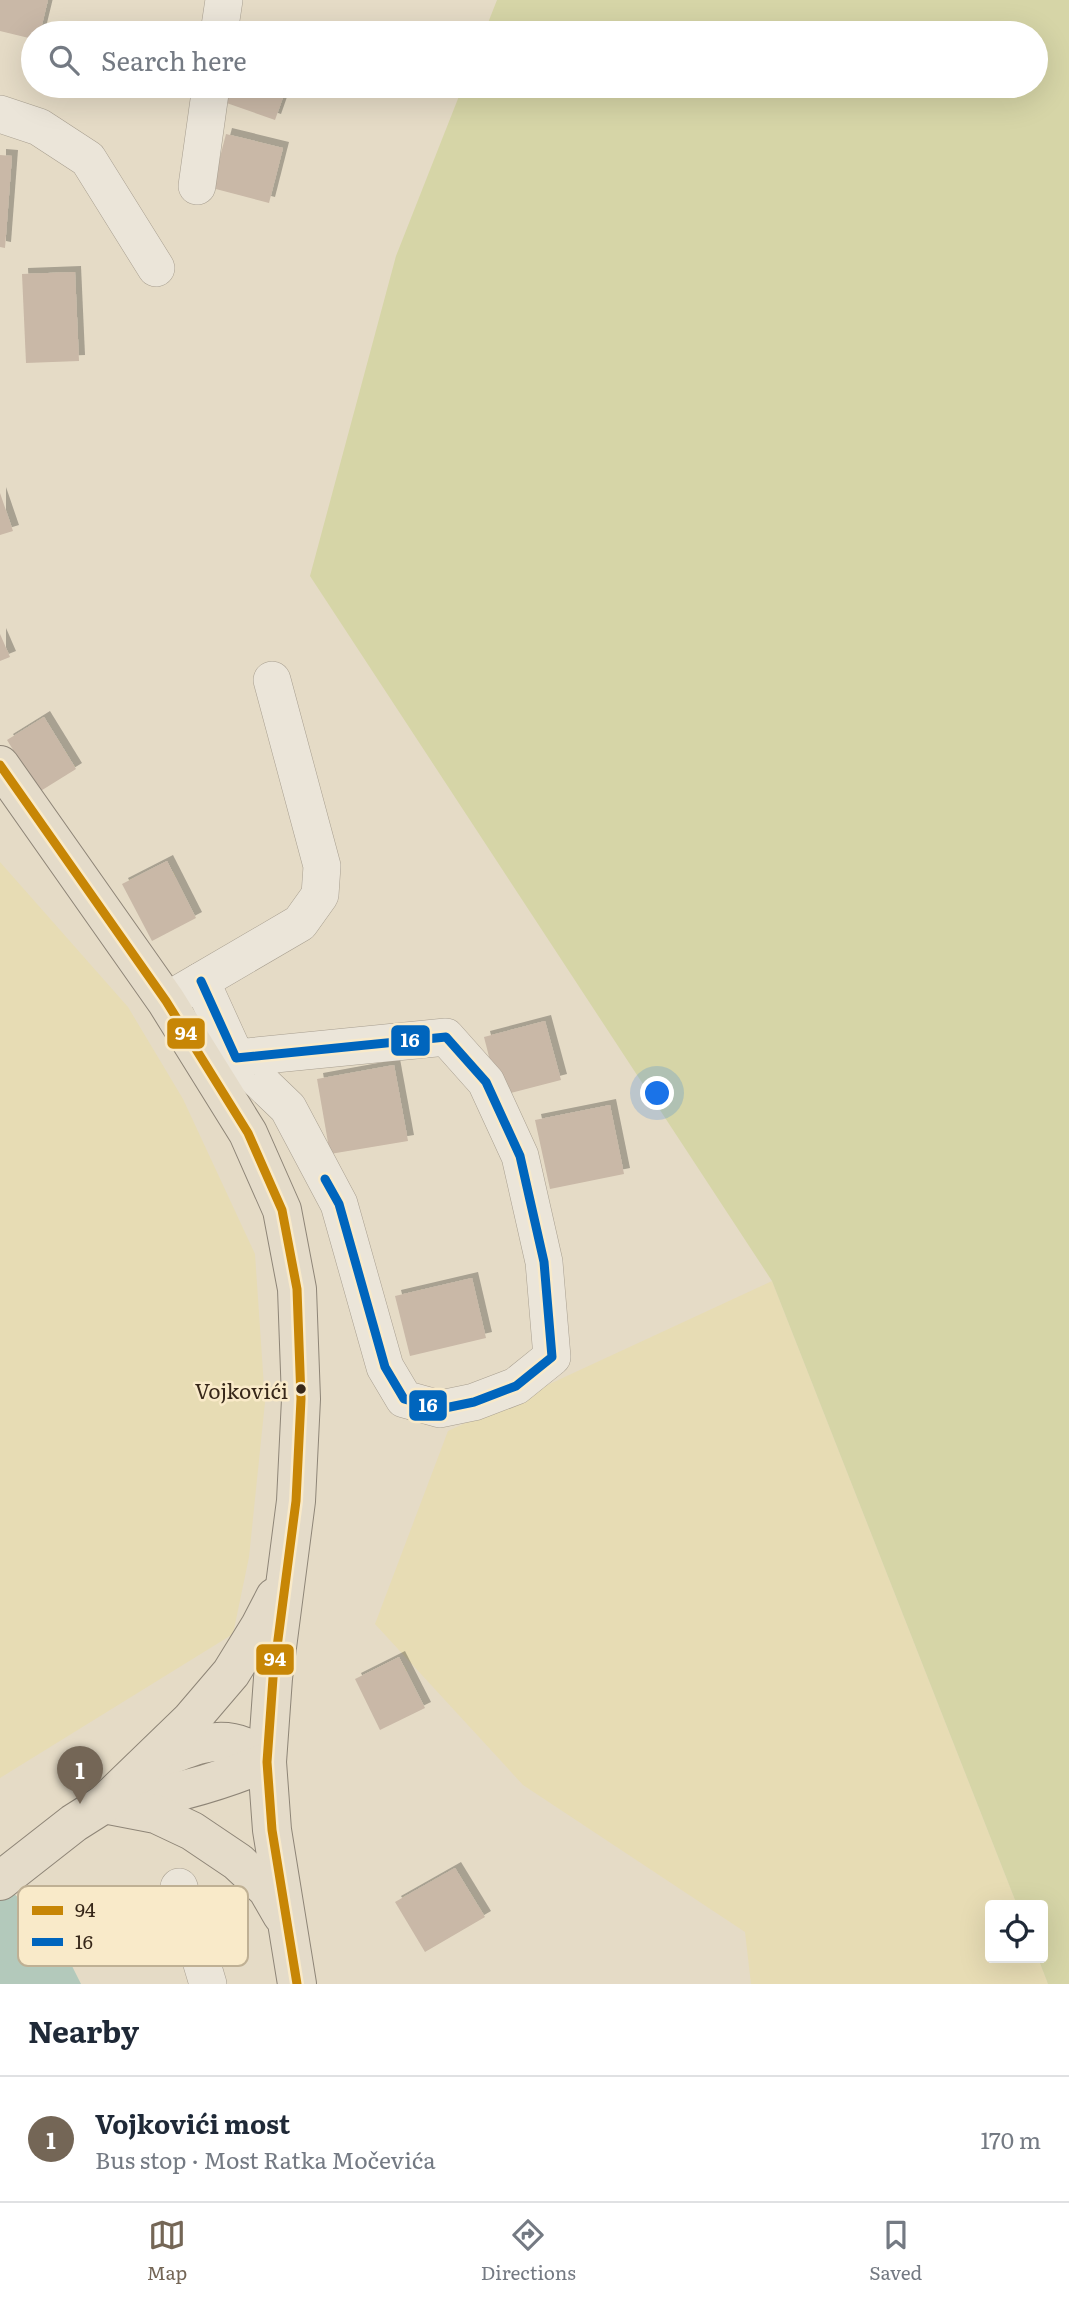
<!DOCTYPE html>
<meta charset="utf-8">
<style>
:root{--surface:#fff;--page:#f2f2f3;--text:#1f2937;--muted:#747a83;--line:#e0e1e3;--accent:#746656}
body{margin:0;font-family:Literata,serif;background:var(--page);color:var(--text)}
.controls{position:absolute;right:21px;bottom:21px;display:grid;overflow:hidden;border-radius:7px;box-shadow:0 7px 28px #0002}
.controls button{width:63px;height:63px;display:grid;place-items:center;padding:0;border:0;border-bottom:2px solid var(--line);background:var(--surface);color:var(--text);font:35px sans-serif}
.you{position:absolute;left:658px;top:1094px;width:24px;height:24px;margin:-18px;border:5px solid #fff;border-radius:50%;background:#1a73e8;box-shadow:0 0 0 10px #1a73e833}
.badge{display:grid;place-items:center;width:46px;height:46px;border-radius:50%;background:var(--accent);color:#fff;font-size:23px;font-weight:700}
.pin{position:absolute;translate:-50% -58px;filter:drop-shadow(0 2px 4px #0008)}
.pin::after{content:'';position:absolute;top:37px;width:24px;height:21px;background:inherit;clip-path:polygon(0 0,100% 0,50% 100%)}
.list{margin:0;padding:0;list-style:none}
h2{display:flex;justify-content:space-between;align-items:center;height:91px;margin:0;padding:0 28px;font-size:30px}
h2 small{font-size:23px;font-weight:400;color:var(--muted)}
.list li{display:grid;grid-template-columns:46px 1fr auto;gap:21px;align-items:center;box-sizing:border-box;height:126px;padding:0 28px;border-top:2px solid var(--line)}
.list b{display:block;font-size:26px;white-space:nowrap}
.list p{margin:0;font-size:23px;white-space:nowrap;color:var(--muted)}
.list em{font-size:23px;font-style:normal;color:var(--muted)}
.icon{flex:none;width:38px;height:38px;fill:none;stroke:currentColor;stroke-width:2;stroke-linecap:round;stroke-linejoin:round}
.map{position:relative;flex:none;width:1069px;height:1984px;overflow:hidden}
.search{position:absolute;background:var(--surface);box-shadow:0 7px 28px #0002;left:21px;right:21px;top:21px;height:77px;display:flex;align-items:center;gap:18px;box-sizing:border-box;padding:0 24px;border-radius:38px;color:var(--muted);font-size:26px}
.sheet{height:217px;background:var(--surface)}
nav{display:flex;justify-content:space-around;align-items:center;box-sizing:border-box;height:98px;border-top:2px solid var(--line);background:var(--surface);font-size:19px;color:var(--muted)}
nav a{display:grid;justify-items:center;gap:4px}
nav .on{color:var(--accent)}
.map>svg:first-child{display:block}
.farmland{fill:#e7dcb4}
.green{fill:#d6d5a7}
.water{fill:#b3c9bb}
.building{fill:#c9b8a7;filter:url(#shadow)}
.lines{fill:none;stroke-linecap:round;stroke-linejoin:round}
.minor-casing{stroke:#a89f90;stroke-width:38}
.major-casing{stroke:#8e8577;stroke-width:40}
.minor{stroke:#ebe5d9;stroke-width:37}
.major{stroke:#e4dbc9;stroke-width:38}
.bus-1-casing{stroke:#f9eac9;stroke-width:14}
.bus-2-casing{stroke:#f9eac9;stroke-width:14}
.bus-1{stroke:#c78606;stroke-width:9}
.bus-2{stroke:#0065bd;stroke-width:9}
.bus-dot{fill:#372719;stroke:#f9eac9;stroke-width:2.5}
.labels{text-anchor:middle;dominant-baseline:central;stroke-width:5;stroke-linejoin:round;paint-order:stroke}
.bus-label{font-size:21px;fill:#372719;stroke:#f9eac9;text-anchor:end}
.key{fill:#f9eac9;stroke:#bfb094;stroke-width:2}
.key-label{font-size:19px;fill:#372719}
.line-badge{stroke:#f9eac9;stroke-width:2.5}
.badge-label{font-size:19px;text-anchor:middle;font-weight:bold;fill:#fff}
</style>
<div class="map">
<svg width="1069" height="1984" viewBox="0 0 1069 1984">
<defs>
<filter id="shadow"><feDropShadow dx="6" dy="-6" stdDeviation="0" flood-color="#0004"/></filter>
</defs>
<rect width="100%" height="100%" fill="#e5dbc6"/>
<g class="farmland">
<path d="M 0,862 L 128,1007 L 183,1099 L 255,1254 L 265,1402 L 249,1557 L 233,1634 L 0,1778 Z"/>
<path d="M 772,1281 L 1017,1905 L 990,1905 L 990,1958 L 1038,1958 L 1048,1984 L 751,1984 L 745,1932 L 523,1785 L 375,1624 L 448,1431 Z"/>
</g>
<path class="green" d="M 497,0 L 1069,0 L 1069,1984 L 1048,1984 L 1038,1958 L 1043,1958 L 1043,1905 L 1017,1905 L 772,1281 L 310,576 L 396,256 L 463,86 L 1036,86 L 1036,33 L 484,33 Z"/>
<path class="water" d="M 0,1881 L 54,1930 L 81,1984 L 0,1984 Z"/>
<g class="building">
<path d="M 0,0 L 48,0 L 40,33 L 33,33 L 33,39 L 0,31 Z"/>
<path d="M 223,86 L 287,86 L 275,120 L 218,100 Z"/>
<path d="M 226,134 L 283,148 L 269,203 L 212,188 Z"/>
<path d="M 0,155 L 12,156 L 5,248 L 0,247 Z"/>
<path d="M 75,272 L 79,361 L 26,363 L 22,274 Z"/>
<path d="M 0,493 L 13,531 L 0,535 Z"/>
<path d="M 0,634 L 10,657 L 0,661 Z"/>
<path d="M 44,717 L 76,769 L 39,792 L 7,740 Z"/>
<path d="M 167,861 L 196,918 L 152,941 L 122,884 Z"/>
<path d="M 545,1021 L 561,1080 L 499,1096 L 484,1037 Z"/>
<path d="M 394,1065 L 408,1141 L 330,1154 L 317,1079 Z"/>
<path d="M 610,1105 L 624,1174 L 550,1189 L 535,1120 Z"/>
<path d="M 472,1278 L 486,1338 L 410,1356 L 395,1296 Z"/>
<path d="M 399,1657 L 425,1708 L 380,1730 L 355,1679 Z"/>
<path d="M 455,1868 L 485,1917 L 425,1952 L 395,1902 Z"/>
</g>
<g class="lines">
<g class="minor-casing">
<g id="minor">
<path d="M 219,33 L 224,0"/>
<path d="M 0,114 L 39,127 L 88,159 L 156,268"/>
<path d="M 197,186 L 211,86"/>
<path d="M 201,981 L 236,1058 L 446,1037 L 486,1082 L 520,1156 L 544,1262 L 552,1357 L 516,1386 L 474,1402 L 440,1409 L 404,1399 L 385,1367 L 339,1204 L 288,1108 L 236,1058"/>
<path d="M 182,992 L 300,923 L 320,895 L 322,866 L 272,680"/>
<path d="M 179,1887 L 208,1984"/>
</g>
</g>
<g class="major-casing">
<g id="major">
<path d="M 0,765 L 166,1001 L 248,1133 L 282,1210 L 297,1289 L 301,1399 L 296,1501 L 273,1678 L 267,1762 L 272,1830 L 297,1984"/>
<path d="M 155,1762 C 182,1750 214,1734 243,1746 C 251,1749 260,1757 267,1762"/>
<path d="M 123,1802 C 175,1795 219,1782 267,1762"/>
<path d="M 104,1804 L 156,1814 L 192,1831 L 238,1862 L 267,1889 L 282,1915"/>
<path d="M 0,1881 L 74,1823 L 104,1804 L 190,1721 L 231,1673 L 260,1626 L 275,1597"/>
</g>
</g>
<use href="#minor" class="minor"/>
<use href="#major" class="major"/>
<g class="bus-1-casing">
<path id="bus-1" d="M 0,765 L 166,1001 L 248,1133 L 282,1210 L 297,1289 L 301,1399 L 296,1501 L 273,1678 L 267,1762 L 272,1830 L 297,1984"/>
</g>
<g class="bus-2-casing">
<path id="bus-2" d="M 201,981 L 236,1058 L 446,1037 L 486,1082 L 520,1156 L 544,1262 L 552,1357 L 516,1386 L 474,1402 L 440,1409 L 404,1399 L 385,1367 L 339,1204 L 325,1179"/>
</g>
<use href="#bus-1" class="bus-1"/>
<use href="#bus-2" class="bus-2"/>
</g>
<circle class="bus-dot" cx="301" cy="1389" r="6"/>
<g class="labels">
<g class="bus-label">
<text x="288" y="1389">Vojkovići</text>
</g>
</g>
<rect x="18" y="1886" width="230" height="80" rx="10" class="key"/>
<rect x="32" y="1906" width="31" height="9" fill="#c78606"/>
<rect x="32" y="1938" width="31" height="8" fill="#0065bd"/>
<g class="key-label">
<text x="75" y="1917">94</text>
<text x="75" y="1949">16</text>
</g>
<g class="line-badge">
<rect x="166" y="1017" width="40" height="33" rx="7" fill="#c78606"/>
<rect x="390" y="1024" width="41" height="33" rx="7" fill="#0065bd"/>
<rect x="408" y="1389" width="40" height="33" rx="7" fill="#0065bd"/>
<rect x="255" y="1643" width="40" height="33" rx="7" fill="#c78606"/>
</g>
<g class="badge-label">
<text x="186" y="1040">94</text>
<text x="410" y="1047">16</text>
<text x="428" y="1412">16</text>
<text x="275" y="1666">94</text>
</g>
</svg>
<div class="controls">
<button><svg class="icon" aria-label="locate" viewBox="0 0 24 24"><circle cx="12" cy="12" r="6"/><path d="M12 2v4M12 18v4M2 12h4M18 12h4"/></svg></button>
</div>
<div class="you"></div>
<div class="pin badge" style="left:80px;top:1804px">1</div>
<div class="search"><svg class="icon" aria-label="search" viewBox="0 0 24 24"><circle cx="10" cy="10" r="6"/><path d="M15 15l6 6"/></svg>Search here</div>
</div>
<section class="sheet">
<h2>Nearby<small></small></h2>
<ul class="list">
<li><span class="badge">1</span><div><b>Vojkovići most</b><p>Bus stop · Most Ratka Močevića</p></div><em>170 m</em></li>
</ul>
</section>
<nav>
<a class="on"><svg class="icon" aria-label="map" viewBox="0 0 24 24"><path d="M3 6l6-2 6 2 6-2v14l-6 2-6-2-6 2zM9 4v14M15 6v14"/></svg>Map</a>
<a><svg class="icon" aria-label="directions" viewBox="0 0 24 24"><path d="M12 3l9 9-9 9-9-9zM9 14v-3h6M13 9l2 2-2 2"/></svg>Directions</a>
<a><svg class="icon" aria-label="saved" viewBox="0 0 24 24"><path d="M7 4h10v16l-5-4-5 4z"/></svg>Saved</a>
</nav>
